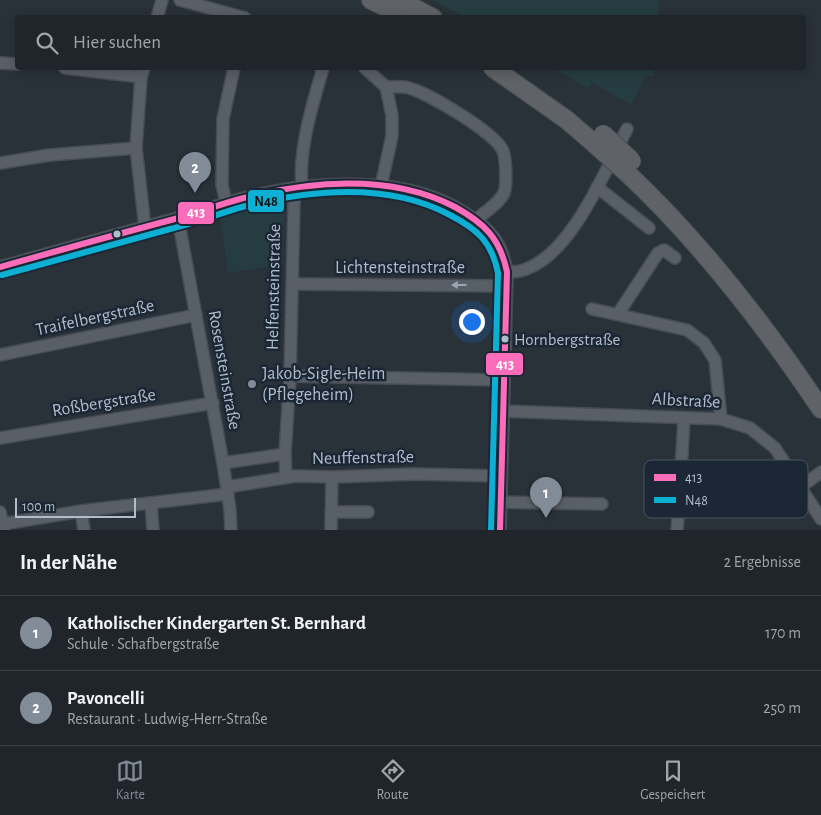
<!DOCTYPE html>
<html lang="de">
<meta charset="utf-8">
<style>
:root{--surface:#1f252b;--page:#272d33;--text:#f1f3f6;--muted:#a1a5a9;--line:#3c4247;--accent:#828c98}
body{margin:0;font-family:"Alegreya Sans",sans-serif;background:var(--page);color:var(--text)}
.scale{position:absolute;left:15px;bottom:12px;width:121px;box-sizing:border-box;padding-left:5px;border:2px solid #b2bdcb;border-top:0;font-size:14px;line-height:18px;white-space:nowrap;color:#b2bdcb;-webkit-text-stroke:4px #1b2735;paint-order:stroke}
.you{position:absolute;left:471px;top:321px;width:18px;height:18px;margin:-12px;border:4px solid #fff;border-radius:50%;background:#1a73e8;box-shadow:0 0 0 8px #1a73e833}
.badge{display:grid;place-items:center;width:32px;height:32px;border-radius:50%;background:var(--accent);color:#fff;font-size:16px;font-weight:700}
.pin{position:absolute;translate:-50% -41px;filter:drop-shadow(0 1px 2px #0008)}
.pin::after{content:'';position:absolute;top:26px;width:18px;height:15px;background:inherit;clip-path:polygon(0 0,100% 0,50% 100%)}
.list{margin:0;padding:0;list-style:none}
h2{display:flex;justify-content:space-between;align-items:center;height:65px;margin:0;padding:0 20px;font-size:21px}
h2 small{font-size:16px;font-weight:400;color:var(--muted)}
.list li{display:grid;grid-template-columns:32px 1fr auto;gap:15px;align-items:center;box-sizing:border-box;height:75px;padding:0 20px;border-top:1px solid var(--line)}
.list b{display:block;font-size:19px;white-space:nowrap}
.list p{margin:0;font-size:16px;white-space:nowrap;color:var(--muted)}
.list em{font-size:16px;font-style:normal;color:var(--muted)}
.icon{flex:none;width:28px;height:28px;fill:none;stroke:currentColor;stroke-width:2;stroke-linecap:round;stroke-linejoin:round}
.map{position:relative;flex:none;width:821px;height:530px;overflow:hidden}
.search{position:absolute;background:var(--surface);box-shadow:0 2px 12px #0003;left:15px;right:15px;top:15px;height:55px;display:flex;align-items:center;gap:12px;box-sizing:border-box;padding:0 18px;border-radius:5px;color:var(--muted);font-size:19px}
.sheet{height:215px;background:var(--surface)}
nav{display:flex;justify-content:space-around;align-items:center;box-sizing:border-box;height:70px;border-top:1px solid var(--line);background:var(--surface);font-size:14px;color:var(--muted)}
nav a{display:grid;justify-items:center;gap:2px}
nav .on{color:var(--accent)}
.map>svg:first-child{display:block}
.green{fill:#253d40}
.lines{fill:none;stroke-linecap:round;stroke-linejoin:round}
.minor-casing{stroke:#474d54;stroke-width:14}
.highway-casing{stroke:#464d55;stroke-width:20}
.minor{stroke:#595f67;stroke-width:11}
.highway{stroke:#5f6266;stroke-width:18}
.highway-bridge-casing{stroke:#464d55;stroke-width:20;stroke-linecap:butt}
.highway-bridge{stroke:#5f6266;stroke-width:18}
.bus-1-casing{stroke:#1b2735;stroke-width:10}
.bus-2-casing{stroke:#1b2735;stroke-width:10}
.bus-1{stroke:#fb6dba;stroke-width:6}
.bus-2{stroke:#0dafd3;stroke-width:6}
.oneway{fill:#9ca6b2}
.bus-dot{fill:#b2bdcb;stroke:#1b2735;stroke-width:2}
.poi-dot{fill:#828c98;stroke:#1b2735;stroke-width:2}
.labels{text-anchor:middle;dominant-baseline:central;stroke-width:5;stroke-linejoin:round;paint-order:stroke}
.bus-label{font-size:17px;fill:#b2bdcb;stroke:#1b2735;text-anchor:start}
.street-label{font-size:18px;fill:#b2bdcb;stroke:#1b2735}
.poi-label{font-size:18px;fill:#b2bdcb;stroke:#1b2735;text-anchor:start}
.key{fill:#1b2735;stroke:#485462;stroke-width:1}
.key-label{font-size:14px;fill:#b2bdcb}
.line-badge{stroke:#1b2735;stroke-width:2}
.badge-label{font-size:14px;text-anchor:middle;font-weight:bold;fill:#fff}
.pale-badge-label{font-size:14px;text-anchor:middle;font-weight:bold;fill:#111}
</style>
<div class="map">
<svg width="821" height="530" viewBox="0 0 821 530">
<rect width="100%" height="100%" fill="#293139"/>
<g class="green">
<path d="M 432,0 L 659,0 L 658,17 L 464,17 Z"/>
<path d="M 552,68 L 654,68 L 654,76 L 646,76 L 631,105 L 592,82 L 588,88 Z"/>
<path d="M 267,205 L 280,205 L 284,209 L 283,264 L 228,273 L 220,214 Z"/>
</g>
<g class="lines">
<g class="minor-casing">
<g id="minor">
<path d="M 180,0 L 245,18"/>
<path d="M 157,18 L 162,0"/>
<path d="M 0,63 L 18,64"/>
<path d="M 65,68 L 141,77"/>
<path d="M 144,68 L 141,77 L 136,148 L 145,227"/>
<path d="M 365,68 L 386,87 L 392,115 L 392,136 L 381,186"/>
<path d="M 386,87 C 393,87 401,86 409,88 C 428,93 496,133 503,151 C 506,159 507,185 504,193 C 499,204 484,212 476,220"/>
<path d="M 0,163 L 50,155 L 136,148"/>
<path d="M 302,187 C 298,150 313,103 323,68"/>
<path d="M 597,187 L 649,228"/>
<path d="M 226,202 L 222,185 L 223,119 L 234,68"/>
<path d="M 178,218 L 223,463 L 230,510 L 231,530"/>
<path d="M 0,267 C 58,251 117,234 175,219 C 200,212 223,203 248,197 C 313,181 406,174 465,213 C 490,228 502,243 507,272 L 500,530"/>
<path d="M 507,272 C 513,272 520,272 526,269 C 572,253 605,171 627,129"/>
<path d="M 292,284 L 507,286"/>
<path d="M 592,309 L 687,330 L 704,343 L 715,360 L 721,419"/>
<path d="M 618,314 L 658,253 L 664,250 L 675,258"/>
<path d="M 0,355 L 196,315"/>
<path d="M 290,376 L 504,380"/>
<path d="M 504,411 L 721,419 L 750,428 L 775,448 L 821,519"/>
<path d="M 0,438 L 213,403"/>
<path d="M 223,463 L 285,454"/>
<path d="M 286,477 L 285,454 L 290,376 L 294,202 L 293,188"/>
<path d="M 227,487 L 296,476 L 332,477 L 414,474 L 501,476"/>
<path d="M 801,487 L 821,472"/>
<path d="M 500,502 L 602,504"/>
<path d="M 151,503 L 153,530"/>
<path d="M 679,507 L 761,508 L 811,503"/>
<path d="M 81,511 L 84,530"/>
<path d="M 0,512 L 4,530"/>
<path d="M 331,512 L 368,512"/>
<path d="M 3,524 L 81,511 L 228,494"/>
<path d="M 331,530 L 332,477"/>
<path d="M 677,530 L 679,507 L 684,418"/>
</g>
</g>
<g class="highway-casing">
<g id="highway">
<path d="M 371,0 L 409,18"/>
<path d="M 399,0 L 433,18"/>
<path d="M 493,68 L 567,120 L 597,146"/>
<path d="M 626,172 C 701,242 764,324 821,409"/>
</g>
</g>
<use href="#minor" class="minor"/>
<use href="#highway" class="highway"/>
<g class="highway-bridge-casing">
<g id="highway-bridge">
<path d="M 603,134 L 632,161"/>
<path d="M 597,146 L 626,172"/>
</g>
</g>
<use href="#highway-bridge" class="highway-bridge"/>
<g class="bus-1-casing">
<path id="bus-1" d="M 0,267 C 57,251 114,235 171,220 C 195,214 217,205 240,199 C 308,181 390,173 455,207 C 484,223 500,238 507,272 L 500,530"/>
</g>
<g class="bus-2-casing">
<path id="bus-2" d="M 2,275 C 58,260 114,244 170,229 C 194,223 218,214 242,207 C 308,190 388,182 450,215 C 477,229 492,242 498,273 L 491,530"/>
</g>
<use href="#bus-1" class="bus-1"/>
<use href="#bus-2" class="bus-2"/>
</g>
<defs><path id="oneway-solid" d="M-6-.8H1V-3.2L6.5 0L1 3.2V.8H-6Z" transform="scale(1.25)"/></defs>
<use class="oneway" href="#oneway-solid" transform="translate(459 285) rotate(-180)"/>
<g class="bus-dot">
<circle cx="117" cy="234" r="4.5"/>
<circle cx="505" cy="339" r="4.5"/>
</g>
<circle class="poi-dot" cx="252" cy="384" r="5"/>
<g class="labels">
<g class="bus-label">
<text x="514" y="339">Hornbergstraße</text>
</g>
<g class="street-label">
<text x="400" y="268">Lichtensteinstraße</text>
<text transform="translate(274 287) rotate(-89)">Helfensteinstraße</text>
<text transform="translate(95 318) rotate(-12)">Traifelbergstraße</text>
<text transform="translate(224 370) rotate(80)">Rosensteinstraße</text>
<text transform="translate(686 401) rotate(3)">Albstraße</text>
<text transform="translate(104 403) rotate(-9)">Roßbergstraße</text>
<text transform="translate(363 458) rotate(-1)">Neuffenstraße</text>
</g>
<g class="poi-label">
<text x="262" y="374">Jakob-Sigle-Heim<tspan x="262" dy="21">(Pflegeheim)</tspan></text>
</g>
</g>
<rect x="644" y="460" width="164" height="58" rx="8" class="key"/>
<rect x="654" y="474" width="22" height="7" fill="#fb6dba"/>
<rect x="654" y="497" width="22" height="6" fill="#0dafd3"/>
<g class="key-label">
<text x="685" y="482">413</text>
<text x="685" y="505">N48</text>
</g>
<g class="line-badge">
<rect x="247" y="189" width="38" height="24" rx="5" fill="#0dafd3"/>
<rect x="177" y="201" width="38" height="24" rx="5" fill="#fb6dba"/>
<rect x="485" y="352" width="39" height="24" rx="5" fill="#fb6dba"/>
</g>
<g class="badge-label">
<text x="196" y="217">413</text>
<text x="505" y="369">413</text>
</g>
<g class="pale-badge-label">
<text x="266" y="206">N48</text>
</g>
</svg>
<div class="scale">100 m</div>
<div class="you"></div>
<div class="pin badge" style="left:546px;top:518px">1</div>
<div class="pin badge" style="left:195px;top:193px">2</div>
<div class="search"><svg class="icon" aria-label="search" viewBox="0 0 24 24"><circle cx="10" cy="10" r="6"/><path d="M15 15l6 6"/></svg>Hier suchen</div>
</div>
<section class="sheet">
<h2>In der Nähe<small>2 Ergebnisse</small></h2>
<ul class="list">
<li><span class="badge">1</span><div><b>Katholischer Kindergarten St. Bernhard</b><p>Schule · Schafbergstraße</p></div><em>170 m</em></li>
<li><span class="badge">2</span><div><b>Pavoncelli</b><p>Restaurant · Ludwig-Herr-Straße</p></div><em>250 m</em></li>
</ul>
</section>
<nav>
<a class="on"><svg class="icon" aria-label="map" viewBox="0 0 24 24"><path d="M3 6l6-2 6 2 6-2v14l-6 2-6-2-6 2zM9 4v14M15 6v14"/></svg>Karte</a>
<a><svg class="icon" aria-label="directions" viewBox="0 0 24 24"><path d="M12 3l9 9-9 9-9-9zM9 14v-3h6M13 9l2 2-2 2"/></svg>Route</a>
<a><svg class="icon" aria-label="saved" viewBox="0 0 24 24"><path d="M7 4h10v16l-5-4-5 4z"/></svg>Gespeichert</a>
</nav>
